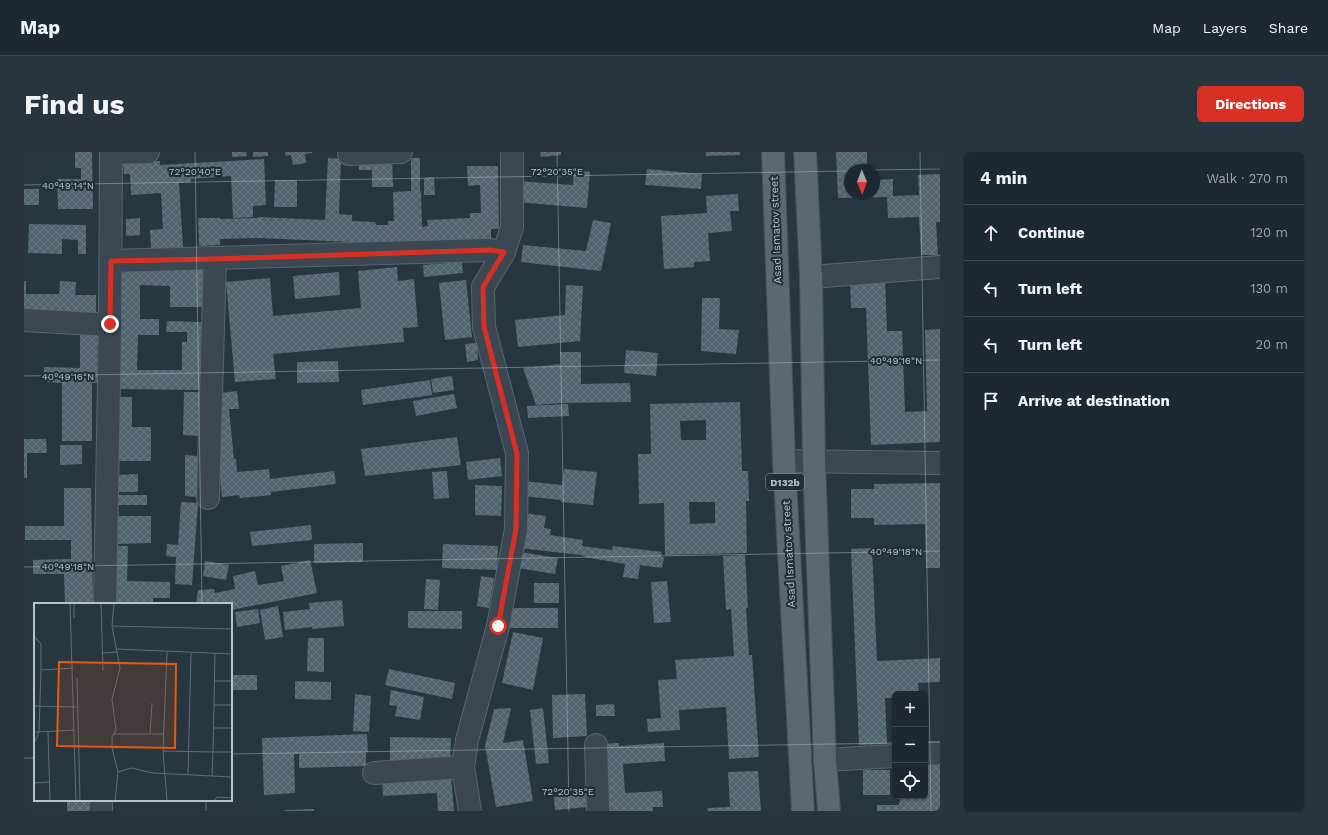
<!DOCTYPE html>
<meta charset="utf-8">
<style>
:root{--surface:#1c2932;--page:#29353e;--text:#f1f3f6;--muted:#a0a6ac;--line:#3a454d;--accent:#d93025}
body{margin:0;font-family:"Work Sans",sans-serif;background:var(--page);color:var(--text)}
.controls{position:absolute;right:12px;bottom:12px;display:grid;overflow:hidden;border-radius:6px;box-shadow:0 1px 3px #0004}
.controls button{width:36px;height:36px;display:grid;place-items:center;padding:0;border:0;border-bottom:1px solid var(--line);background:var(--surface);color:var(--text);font:20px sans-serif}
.compass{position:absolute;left:820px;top:12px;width:36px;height:36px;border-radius:50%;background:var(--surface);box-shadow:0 1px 3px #0004;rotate:179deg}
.stop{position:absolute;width:12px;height:12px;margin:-9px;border:3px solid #d93025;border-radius:50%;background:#fff}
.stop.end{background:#d93025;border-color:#fff;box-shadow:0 1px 4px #0008}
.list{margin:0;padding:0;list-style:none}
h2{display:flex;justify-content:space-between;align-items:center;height:52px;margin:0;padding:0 16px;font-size:17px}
h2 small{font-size:13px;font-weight:400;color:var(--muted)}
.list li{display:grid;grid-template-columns:26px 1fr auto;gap:12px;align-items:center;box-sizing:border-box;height:56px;padding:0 16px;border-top:1px solid var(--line)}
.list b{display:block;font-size:15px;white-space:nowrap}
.list em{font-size:13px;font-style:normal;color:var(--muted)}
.icon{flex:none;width:22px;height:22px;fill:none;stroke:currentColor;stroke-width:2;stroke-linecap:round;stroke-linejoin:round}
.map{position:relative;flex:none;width:916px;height:659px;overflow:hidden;border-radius:6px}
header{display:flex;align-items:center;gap:24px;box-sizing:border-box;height:56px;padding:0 20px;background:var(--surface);border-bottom:1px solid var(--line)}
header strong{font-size:19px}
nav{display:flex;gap:22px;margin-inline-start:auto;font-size:14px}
.intro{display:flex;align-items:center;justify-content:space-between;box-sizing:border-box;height:96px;padding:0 24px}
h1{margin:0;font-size:28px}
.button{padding:10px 18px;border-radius:6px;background:var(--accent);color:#fff;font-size:14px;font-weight:700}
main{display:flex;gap:24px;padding:0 24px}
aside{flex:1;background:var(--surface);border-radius:6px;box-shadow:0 1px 3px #0004}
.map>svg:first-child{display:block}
.building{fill:url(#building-cross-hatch);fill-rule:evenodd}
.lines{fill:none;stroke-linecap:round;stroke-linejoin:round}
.minor-casing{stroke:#58666f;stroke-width:24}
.major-casing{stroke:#44525b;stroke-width:24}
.minor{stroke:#3b4851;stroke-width:22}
.major{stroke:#596871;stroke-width:22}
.route{stroke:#d93025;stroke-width:5}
.ticks{fill:none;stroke:#b7c3cb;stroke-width:1;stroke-opacity:0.45}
.labels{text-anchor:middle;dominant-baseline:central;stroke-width:4;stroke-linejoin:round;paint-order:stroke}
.shield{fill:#1f2e37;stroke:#89969f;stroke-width:1}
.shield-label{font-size:10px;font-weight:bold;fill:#b7c3cb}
.street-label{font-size:11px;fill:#b7c3cb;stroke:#1f2e37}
.inset-road{fill:none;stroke:#606f79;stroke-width:1}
.view{fill:#e8590c;fill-opacity:0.15;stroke:#e8590c;stroke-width:2}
.inset-edge{fill:none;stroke:#b7c3cb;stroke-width:2}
.ticks-label{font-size:10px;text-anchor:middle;fill:#b7c3cb;stroke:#1f2e37;stroke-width:4;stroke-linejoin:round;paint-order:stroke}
</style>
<header>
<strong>Map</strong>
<nav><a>Map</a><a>Layers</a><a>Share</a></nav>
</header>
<div class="intro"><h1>Find us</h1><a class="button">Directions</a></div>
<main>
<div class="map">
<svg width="916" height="659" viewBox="0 0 916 659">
<defs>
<pattern id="building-cross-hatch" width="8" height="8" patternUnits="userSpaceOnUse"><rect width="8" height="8" fill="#51646f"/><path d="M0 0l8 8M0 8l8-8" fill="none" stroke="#687982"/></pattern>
</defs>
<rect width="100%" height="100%" fill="#263742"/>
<g class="building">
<path d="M 51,0 L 68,0 L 69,57 L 34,57 L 33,27 L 57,27 L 57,16 L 51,16 Z"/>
<path d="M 208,0 L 222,0 L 223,4 L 208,5 Z"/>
<path d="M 229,0 L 244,0 L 244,4 L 229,5 Z"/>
<path d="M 261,0 L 288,0 L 288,1 L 281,2 L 282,11 L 269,13 L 267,3 L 262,4 Z"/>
<path d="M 516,0 L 537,0 L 537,3 L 517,5 Z"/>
<path d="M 682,0 L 716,0 L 716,3 L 682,4 Z"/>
<path d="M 812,0 L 843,0 L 843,18 L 826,18 L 826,42 L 850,42 L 850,28 L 869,27 L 869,44 L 895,43 L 894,23 L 916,22 L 916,70 L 912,70 L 914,103 L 897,103 L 895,65 L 864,66 L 863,45 L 814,46 Z"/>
<path d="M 368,5 L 369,35 L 348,35 L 348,18 L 335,18 L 335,6 Z"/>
<path d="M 304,6 L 317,7 L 315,62 L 328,63 L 328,69 L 351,70 L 352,73 L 364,73 L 364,69 L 370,69 L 369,40 L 387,39 L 387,6 L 396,6 L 396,39 L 397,39 L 398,75 L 404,74 L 403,68 L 446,66 L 446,61 L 457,61 L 456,33 L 444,34 L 443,14 L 474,14 L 475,77 L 467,77 L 467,89 L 351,91 L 234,86 L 196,87 L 196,93 L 175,94 L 174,66 L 196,66 L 196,67 L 234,66 L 234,65 L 301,68 Z"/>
<path d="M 240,7 L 242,53 L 229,54 L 229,65 L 209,66 L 207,24 L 167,27 L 167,30 L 155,31 L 159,95 L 127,97 L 126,78 L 139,77 L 137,41 L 107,43 L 106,22 L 100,22 L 99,11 L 136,9 L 136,13 Z"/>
<path d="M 623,17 L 678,22 L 677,37 L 621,33 Z"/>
<path d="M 550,18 L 566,20 L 563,56 L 492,50 L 493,29 L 549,33 Z"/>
<path d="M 410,25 L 411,43 L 400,43 L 400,26 Z"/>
<path d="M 251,28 L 273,28 L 273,55 L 250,55 Z"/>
<rect x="0" y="37" width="15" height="16"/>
<path d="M 714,42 L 715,59 L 706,59 L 708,79 L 684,81 L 686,109 L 670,110 L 670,115 L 640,117 L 637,64 L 683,61 L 682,44 Z"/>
<path d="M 116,66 L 116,83 L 102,84 L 102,67 Z"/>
<path d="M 569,68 L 587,71 L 577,119 L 497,110 L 499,93 L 562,99 Z"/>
<path d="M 5,72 L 62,73 L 62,102 L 54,102 L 54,88 L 38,87 L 38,102 L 4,101 Z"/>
<path d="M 438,110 L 439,121 L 400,125 L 399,113 Z"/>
<path d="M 179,115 L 178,155 L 146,155 L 146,134 L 116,133 L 116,167 L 135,167 L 135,183 L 114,183 L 113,218 L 158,218 L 158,190 L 163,190 L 163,180 L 142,180 L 143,169 L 177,170 L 176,238 L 94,237 L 95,117 Z"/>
<path d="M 373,115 L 374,129 L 390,127 L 394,175 L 379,176 L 380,190 L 249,202 L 252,227 L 211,230 L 202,130 L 246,126 L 249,164 L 337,156 L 334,119 Z"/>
<path d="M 315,120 L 316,143 L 271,147 L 269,124 Z"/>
<path d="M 861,126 L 863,179 L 878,179 L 881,260 L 903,259 L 901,178 L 916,177 L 916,290 L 847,293 L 842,156 L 827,156 L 826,128 Z"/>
<path d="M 442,128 L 448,185 L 421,188 L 415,131 Z"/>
<path d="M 0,129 L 2,129 L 2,142 L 35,142 L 36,129 L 52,130 L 51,143 L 72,143 L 72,164 L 0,163 Z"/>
<path d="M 542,133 L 559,134 L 556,189 L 494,195 L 491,168 L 541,163 Z"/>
<path d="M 678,146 L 696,146 L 695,177 L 715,178 L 712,202 L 677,199 Z"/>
<path d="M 56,177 L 74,177 L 73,231 L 68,231 L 68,289 L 38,289 L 38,231 L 20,230 L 20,215 L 56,216 Z"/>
<path d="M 453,191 L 454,208 L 443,210 L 441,192 Z"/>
<path d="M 602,198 L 634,201 L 632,224 L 600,221 Z"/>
<path d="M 536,200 L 557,200 L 557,232 L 606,231 L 607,250 L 537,251 L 512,253 L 499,216 L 537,212 Z"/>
<path d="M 314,209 L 315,230 L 273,231 L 273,210 Z"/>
<path d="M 428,224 L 430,238 L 409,241 L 407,227 Z"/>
<path d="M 406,228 L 408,243 L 339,253 L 337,238 Z"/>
<path d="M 213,239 L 215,257 L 205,257 L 210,307 L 212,307 L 213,320 L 245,317 L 246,327 L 310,319 L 312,332 L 247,340 L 247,343 L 216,346 L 215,343 L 198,345 L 188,242 Z"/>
<path d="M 160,240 L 177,240 L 176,284 L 159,283 Z"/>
<path d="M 430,242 L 433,256 L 392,264 L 389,249 Z"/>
<path d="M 93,245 L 108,245 L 108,275 L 127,275 L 127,309 L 92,309 Z"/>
<path d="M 716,250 L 718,319 L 724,319 L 725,349 L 722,349 L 723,401 L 641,403 L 640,351 L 615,352 L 614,302 L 627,302 L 626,252 ZM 682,268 L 682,288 L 657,288 L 656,269 ZM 665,350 L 691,350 L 691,371 L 666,372 Z"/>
<path d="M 544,252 L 545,264 L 504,266 L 503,254 Z"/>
<path d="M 433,285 L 437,313 L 341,324 L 337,297 Z"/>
<path d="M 0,287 L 22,287 L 23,301 L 3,301 L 3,326 L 0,326 Z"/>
<path d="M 36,293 L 58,293 L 58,312 L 36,313 Z"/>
<path d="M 161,303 L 173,304 L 173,345 L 161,344 Z"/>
<path d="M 476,306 L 478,324 L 444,328 L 442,310 Z"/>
<path d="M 540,317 L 573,320 L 569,353 L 537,350 L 537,348 L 499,344 L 500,329 L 538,333 Z"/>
<path d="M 423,319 L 425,346 L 410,347 L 408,320 Z"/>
<path d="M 114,322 L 114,340 L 90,340 L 90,323 Z"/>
<path d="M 916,331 L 916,416 L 902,416 L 901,372 L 850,373 L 850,366 L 827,366 L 827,337 L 850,337 L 850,332 Z"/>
<path d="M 451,333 L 478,334 L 477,364 L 451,363 Z"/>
<path d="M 40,336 L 67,336 L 69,452 L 41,452 L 40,422 L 9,422 L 9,408 L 47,407 L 47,388 L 1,388 L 1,374 L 40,374 Z"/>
<rect x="93" y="343" width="30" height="10"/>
<path d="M 157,350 L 174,351 L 168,433 L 151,432 L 152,405 L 142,404 L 143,392 L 154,393 Z"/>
<path d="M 499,361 L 522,364 L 520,376 L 527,377 L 526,383 L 559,388 L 558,394 L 588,398 L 589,394 L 638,400 L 637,405 L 640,405 L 638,416 L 616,413 L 614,427 L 599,425 L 601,412 L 561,405 L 557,403 L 495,396 Z"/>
<path d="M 93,364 L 127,364 L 127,391 L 94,392 Z"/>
<path d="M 287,373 L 288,388 L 228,394 L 226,380 Z"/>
<path d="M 339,391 L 339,410 L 290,411 L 290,392 Z"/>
<path d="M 419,392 L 474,394 L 473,418 L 418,416 Z"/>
<path d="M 89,394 L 104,394 L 103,429 L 146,430 L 146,446 L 129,446 L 129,452 L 87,452 Z"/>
<path d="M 848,396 L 853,509 L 916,506 L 916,530 L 894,531 L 895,542 L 871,542 L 871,546 L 861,546 L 863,592 L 835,593 L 827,397 Z"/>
<path d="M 490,399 L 534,406 L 531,422 L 487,415 Z"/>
<path d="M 721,403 L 724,456 L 722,456 L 725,503 L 728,503 L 735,605 L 705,607 L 702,555 L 655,558 L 656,578 L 624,580 L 623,567 L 637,566 L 634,528 L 653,527 L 651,508 L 710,504 L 707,457 L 702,458 L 699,404 Z"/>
<path d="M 286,408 L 293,441 L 207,458 L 207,452 L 172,452 L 174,438 L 190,437 L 191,441 L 211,437 L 209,424 L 231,419 L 234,433 L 260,429 L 257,414 Z"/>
<path d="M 181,409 L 205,413 L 202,428 L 179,424 Z"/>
<path d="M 457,424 L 470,426 L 465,456 L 453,454 Z"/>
<path d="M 402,427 L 416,428 L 414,458 L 400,457 Z"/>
<path d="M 643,429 L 647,470 L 630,471 L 627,430 Z"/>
<rect x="510" y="431" width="25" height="20"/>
<path d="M 318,448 L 320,474 L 288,477 L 288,475 L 261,478 L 259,460 L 286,457 L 285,451 Z"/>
<path d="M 254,454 L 259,485 L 241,488 L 236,458 Z"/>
<path d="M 487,456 L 534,456 L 534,476 L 486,476 Z"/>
<path d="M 234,457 L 236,471 L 213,475 L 211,460 Z"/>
<path d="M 384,459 L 438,459 L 438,477 L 384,476 Z"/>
<path d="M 489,480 L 519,486 L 509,538 L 478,531 Z"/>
<path d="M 284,486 L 300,486 L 300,520 L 283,519 Z"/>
<path d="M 365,517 L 431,531 L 428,547 L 361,533 Z"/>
<rect x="207" y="523" width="26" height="15"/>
<path d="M 271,529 L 307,530 L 307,548 L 271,547 Z"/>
<path d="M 367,538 L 400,545 L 396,568 L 371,564 L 373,554 L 365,553 Z"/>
<path d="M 331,542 L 347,544 L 345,580 L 329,579 Z"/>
<path d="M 561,542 L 563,584 L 529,586 L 528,543 Z"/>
<path d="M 590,552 L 591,564 L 572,564 L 572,553 Z"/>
<path d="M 487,556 L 479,591 L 499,588 L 509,649 L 472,655 L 461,594 L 470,557 Z"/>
<path d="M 519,556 L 525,611 L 512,612 L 506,558 Z"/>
<path d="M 343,582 L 344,600 L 342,600 L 342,614 L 275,616 L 275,602 L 270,602 L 271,641 L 240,643 L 238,586 Z"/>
<path d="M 366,585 L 427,586 L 426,613 L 366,613 Z"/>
<path d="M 595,591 L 595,594 L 640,591 L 641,609 L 599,612 L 601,641 L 638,639 L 639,655 L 629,655 L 629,659 L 581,659 L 576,592 Z"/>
<path d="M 901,612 L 916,612 L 916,659 L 853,659 L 853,653 L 875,653 L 877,644 L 901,644 Z"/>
<rect x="839" y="618" width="27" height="25"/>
<path d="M 734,619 L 737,659 L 684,659 L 683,656 L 706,655 L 704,620 Z"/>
<path d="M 427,623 L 430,659 L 414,659 L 413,641 L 359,644 L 358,627 Z"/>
<path d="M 562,642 L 564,655 L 531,658 L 530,645 Z"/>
<rect x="43" y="648" width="24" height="11"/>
<path d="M 290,657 L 290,659 L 261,659 L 261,658 Z"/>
</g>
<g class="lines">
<g class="minor-casing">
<g id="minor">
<path d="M 87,1 L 124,0"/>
<path d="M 325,2 L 377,0"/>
<path d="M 87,109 L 465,98 L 480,100"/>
<path d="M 787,125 L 916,115"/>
<path d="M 0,168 L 86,173"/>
<path d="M 760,309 L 916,311"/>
<path d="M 184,346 L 191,107"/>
<path d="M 81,452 L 86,173 L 87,0"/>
<path d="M 572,593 L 574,659"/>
<path d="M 901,602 L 916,601"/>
<path d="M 801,608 L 871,604"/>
<path d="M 350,621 L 439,615"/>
<path d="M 77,659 L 77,648"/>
<path d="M 446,659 L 439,615 L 443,588 L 474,474 L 492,377 L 493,301 L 460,175 L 459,135 L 480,100 L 488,75 L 488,0"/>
</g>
</g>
<g class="major-casing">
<g id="major">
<path d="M 749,0 L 760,309 L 779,659"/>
<path d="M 781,0 L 787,125 L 790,309 L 801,608 L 805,659"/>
</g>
</g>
<use href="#minor" class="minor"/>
<use href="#major" class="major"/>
</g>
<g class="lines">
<path class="route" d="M 86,172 L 87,109 L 190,107 L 465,98 L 480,100 L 459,135 L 460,175 L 493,302 L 492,377 L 474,474"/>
</g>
<path class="ticks" d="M 171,0 L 178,452M 533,0 L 545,659M 896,0 L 907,659M 850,18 L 916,17M 0,33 L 826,19M 0,224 L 916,208M 0,415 L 916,399M 901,590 L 916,590M 207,602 L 871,591M 0,606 L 11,606M 182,648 L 182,659"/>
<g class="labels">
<rect class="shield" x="742" y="322" width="38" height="16" rx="3"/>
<g class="shield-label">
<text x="761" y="330">D132b</text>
</g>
<g class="street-label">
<text transform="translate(752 78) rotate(-92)">Asad Ismatov street</text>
<text transform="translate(765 402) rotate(-93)">Asad Ismatov street</text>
</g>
</g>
<g transform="translate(10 451)">
<rect width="198" height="198" fill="#263742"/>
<path class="inset-road" d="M 36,0 L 42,198M 40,0 L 40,15M 67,0 L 69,68M 80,0 L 78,23 L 86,65 L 78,96 L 82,127 L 78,134 L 78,145 L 84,169 L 81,198M 149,0 L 196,0M 78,23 L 198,26M 0,33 L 7,41 L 7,67 L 5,129 L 0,129M 83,46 L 198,51M 133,49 L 129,148 L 133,198M 68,50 L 83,49M 181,51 L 179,149 L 198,149M 7,67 L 39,65M 43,75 L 46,197M 181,78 L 198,78M 180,102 L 198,102M 0,103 L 42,104M 180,125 L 198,125M 14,129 L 16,198M 79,131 L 130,131M 116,131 L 118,100M 0,141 L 5,129 L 40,127M 84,169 L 97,165 L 119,170 L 178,173 L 179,149 L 129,148M 154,172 L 157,50M 178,173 L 198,174M 0,180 L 16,179M 180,198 L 183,194 L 198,195"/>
<path class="view" d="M 25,59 L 142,61 L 141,145 L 23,143 Z"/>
<rect width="198" height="198" class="inset-edge"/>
</g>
<g class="ticks-label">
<text x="171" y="23">72°20'40"E</text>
<text x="533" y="23">72°20'35"E</text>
<text x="44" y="37">40°49'14"N</text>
<text x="872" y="212">40°49'16"N</text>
<text x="44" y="228">40°49'16"N</text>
<text x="872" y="403">40°49'18"N</text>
<text x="44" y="418">40°49'18"N</text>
<text x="544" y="643">72°20'35"E</text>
</g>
</svg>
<div class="controls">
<button>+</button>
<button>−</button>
<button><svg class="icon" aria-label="locate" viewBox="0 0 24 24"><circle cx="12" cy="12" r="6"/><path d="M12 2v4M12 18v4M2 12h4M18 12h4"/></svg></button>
</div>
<svg class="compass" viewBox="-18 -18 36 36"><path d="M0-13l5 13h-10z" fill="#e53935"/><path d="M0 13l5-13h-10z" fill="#a0a6ac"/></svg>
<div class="stop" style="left:474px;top:474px"></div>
<div class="stop end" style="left:86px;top:172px"></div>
</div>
<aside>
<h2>4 min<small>Walk · 270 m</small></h2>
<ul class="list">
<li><svg class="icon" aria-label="ahead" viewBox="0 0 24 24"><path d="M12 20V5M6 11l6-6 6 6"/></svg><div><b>Continue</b></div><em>120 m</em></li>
<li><svg class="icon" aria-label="left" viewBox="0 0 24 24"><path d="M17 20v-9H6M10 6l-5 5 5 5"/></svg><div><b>Turn left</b></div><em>130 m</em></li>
<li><svg class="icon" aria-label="left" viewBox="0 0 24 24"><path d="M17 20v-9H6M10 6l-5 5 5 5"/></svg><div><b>Turn left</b></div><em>20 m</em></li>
<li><svg class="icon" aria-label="arrive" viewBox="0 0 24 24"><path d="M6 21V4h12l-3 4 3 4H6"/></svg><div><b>Arrive at destination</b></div></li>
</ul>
</aside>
</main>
